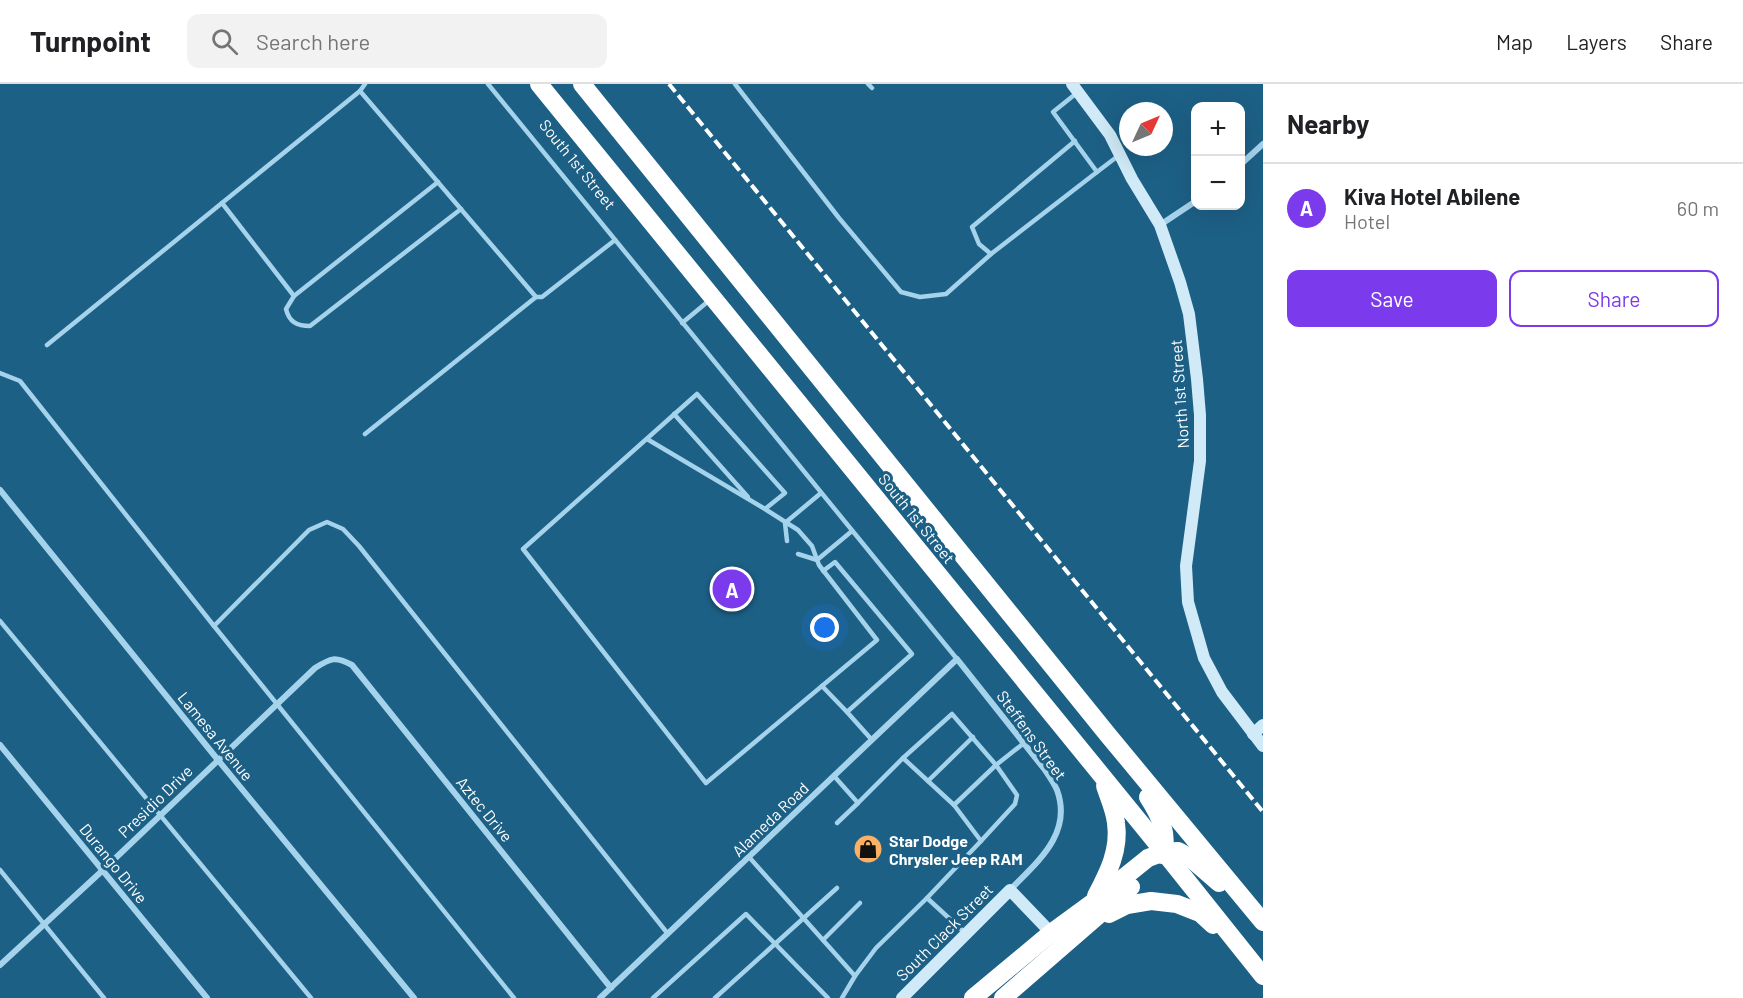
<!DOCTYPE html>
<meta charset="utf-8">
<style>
:root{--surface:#fff;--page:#f2f2f2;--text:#202124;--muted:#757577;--line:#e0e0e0;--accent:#7c3aed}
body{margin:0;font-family:Barlow,sans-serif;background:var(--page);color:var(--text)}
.controls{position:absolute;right:18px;top:18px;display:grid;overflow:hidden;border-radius:12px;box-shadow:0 6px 24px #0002}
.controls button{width:54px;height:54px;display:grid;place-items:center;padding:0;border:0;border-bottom:2px solid var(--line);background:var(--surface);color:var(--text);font:30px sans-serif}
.compass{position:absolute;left:1119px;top:18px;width:54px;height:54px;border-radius:50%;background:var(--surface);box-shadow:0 6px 24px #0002;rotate:46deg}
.you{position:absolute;left:825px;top:544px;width:21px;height:21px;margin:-15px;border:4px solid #fff;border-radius:50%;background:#1a73e8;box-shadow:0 0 0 9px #1a73e833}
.badge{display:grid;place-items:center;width:39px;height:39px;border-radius:50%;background:var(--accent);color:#fff;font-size:20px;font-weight:700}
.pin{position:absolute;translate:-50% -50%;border:3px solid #fff;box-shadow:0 2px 6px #0006}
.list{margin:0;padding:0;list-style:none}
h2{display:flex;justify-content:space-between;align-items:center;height:78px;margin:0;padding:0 24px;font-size:26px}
h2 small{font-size:20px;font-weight:400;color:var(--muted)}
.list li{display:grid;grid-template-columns:39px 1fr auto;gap:18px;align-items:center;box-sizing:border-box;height:90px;padding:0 24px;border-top:2px solid var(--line)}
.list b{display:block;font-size:22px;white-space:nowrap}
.list p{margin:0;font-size:20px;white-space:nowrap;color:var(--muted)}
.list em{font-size:20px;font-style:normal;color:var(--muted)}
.actions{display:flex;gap:12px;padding:18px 24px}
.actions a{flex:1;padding:14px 0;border:2px solid var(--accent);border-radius:12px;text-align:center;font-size:21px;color:var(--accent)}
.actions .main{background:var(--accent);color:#fff}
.icon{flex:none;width:33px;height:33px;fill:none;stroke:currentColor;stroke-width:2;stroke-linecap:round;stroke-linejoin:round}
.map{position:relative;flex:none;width:1263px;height:914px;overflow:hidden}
header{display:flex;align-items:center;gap:36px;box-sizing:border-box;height:84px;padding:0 30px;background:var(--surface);border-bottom:2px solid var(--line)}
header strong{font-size:28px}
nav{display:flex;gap:33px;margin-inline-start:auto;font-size:21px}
.search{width:420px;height:54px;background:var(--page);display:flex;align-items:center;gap:15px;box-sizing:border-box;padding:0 21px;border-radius:12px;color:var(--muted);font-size:22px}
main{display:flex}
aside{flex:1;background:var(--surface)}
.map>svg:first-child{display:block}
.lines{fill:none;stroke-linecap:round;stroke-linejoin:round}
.lane{stroke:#a5d3eb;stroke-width:4.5}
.street{stroke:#a5d3eb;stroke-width:6}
.secondary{stroke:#d0eaf8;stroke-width:12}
.highway{stroke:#fff;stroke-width:18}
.rail{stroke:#fff;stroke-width:4;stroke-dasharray:10 4.5;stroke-linecap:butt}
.labels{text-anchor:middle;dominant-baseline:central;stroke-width:6;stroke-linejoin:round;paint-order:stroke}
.street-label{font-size:16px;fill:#fff;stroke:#1d6086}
.poi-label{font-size:16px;font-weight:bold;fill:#fff;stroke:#1d6086;text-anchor:start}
</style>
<header>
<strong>Turnpoint</strong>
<div class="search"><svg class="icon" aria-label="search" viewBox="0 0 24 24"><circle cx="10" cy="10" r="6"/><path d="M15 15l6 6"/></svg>Search here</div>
<nav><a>Map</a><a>Layers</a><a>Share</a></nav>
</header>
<main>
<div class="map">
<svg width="1263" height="914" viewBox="0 0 1263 914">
<rect width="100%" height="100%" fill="#1d6086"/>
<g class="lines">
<g class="lane">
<path d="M 365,0 L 360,7 L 536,213 L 542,213 L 615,156"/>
<path d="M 488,0 L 957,575"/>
<path d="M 735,0 L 839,134 L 901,208 L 920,213 L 946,210 L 991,170"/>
<path d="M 868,0 L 872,4"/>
<path d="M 1078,8 L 1053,28 L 1097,88 L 1118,72"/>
<path d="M 1075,57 L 972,143 L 979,160 L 991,170 L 1097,88"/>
<path d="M 438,98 L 294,212 L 286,225 C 289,238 297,242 310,242 L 461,125"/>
<path d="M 222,119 L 294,212"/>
<path d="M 682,239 L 711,215"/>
<path d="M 47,261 L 360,7"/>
<path d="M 0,289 L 20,297 L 214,542 L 514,914"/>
<path d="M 674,330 L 748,413"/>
<path d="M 365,350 L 536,213"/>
<path d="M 647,355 L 765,425 L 785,409 L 697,310 L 523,465 L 706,699 L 877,556 L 819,481 L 812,462 L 798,446 L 765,425"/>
<path d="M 787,457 L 785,439 L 821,409"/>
<path d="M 798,470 L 817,476"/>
<path d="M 817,476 L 852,447"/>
<path d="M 823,487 L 835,478 L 912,570 L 847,628 L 872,656"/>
<path d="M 0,537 L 311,914"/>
<path d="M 214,542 L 309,446 L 327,438 L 343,445 L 359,462 L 668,850"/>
<path d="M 822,602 L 847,628"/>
<path d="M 903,674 L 952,630 L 996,681 L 1017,711 L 1015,720 L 981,757"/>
<path d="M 834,692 L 858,719 L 903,674 L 954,721 L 996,681 L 1024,659"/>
<path d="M 928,697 L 973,653"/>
<path d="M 837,739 L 858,719"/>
<path d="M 749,773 L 855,892 L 842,914"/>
<path d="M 0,786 L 104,914"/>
<path d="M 927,814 L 981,757 L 954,721"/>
<path d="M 823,856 L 860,819"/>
<path d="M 855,892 L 876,864 L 927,814 L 964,848"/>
<path d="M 653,914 L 746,830 L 828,914"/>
<path d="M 715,914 L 837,804"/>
</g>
<g class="street">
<path d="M 1240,81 L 1263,60"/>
<path d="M 1160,141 L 1196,117"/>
<path d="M 0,406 L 218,676 L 414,914"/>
<path d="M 0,661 L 207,914"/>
<path d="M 0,881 L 103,786 L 315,584 C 331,574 335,572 352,581 L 611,904"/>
<path d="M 600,914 L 957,575 L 1045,686 C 1049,692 1054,699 1057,706 C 1073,750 1037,778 1010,806"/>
</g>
<g class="secondary">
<path d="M 1072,0 L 1110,51 L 1132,95 L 1160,141 L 1180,198 L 1189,230 L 1197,295 L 1200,331 L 1200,377 L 1186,482 L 1188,518 L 1204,574 L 1222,608 L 1263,662"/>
<path d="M 1253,650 L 1263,641"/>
<path d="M 902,914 L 1010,806 L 1056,854"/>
</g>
<g class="highway">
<path d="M 539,0 L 1164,768 L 1263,892"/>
<path d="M 582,0 L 1108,651 L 1263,838"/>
<path d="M 1148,713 C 1159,730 1170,751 1162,771"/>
<path d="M 1096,812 C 1108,789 1120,766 1116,739 C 1115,727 1109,714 1105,702"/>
<path d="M 1109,830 L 1127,821 L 1151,817 L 1177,820 L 1200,829 L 1213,841"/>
<path d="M 973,914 L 1051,849 L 1092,819 L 1148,774 L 1164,768 L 1178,767 L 1189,773 L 1219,799"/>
<path d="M 1003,914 L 1131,803"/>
</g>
<path class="rail" d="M 669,0 L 1263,728"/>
</g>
<defs>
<g id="shop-disc" transform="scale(1.5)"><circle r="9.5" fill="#fbb063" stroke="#1d6086"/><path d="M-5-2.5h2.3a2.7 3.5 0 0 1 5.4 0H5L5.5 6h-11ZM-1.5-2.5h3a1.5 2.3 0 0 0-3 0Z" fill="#111"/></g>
</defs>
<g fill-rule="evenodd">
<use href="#shop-disc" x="868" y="765"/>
</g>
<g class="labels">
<g class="street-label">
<text transform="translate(578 80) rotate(51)">South 1st Street</text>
<text transform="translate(1179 310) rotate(-94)">North 1st Street</text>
<text transform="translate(917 434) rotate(51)">South 1st Street</text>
<text transform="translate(1032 651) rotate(54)">Steffens Street</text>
<text transform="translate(216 652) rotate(51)">Lamesa Avenue</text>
<text transform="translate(155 717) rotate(-44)">Presidio Drive</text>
<text transform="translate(485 725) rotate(51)">Aztec Drive</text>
<text transform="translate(770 735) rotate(-44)">Alameda Road</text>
<text transform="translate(114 779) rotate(51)">Durango Drive</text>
<text transform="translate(944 848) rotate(-45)">South Clack Street</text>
</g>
<g class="poi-label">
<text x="889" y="756">Star Dodge<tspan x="889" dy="18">Chrysler Jeep RAM</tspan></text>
</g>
</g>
</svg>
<div class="controls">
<button>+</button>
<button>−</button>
</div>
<svg class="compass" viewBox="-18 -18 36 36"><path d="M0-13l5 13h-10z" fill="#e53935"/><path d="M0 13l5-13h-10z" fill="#757577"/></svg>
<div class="you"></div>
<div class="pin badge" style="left:732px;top:505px">A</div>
</div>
<aside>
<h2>Nearby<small></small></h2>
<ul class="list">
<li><span class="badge">A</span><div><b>Kiva Hotel Abilene</b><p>Hotel</p></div><em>60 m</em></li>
</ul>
<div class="actions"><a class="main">Save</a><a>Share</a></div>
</aside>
</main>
